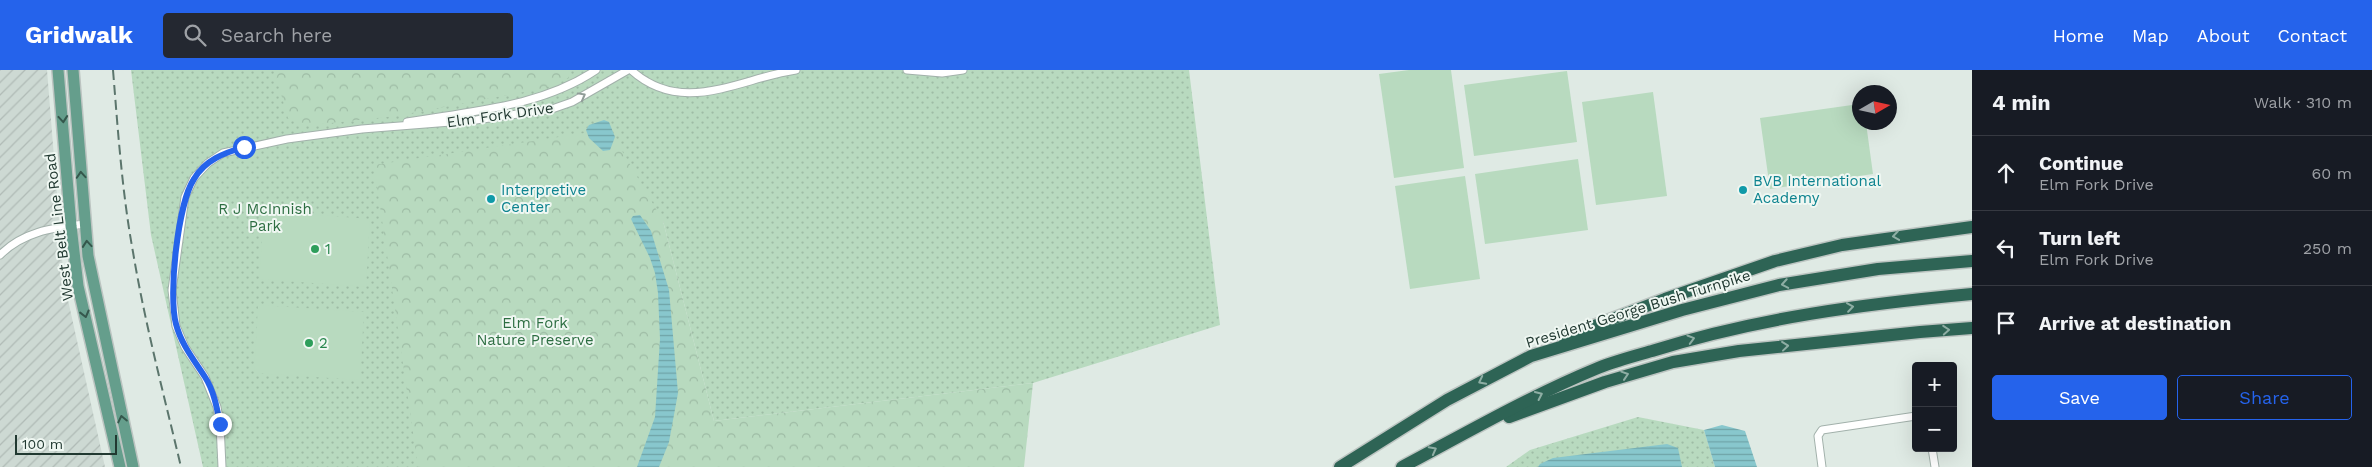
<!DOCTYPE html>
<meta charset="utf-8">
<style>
:root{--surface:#171b24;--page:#242831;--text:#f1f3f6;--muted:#9ea1a6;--line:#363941;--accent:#2563eb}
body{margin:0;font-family:"Work Sans",sans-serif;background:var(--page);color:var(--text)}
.controls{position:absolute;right:15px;bottom:15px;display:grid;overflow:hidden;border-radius:5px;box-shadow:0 5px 20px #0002}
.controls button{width:45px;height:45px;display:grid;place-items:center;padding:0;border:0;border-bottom:1px solid var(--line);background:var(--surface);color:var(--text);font:25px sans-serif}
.compass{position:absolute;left:1852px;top:15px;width:45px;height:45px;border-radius:50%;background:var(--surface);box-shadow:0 5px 20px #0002;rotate:81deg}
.scale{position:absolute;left:15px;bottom:12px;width:102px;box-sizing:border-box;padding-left:5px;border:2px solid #213931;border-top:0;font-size:14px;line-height:18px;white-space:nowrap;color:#213931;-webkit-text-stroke:4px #eff7f2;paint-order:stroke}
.stop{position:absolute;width:15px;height:15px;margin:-11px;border:4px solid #2563eb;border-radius:50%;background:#fff}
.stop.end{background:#2563eb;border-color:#fff;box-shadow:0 1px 5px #0008}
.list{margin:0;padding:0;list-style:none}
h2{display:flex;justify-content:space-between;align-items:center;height:65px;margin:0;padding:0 20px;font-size:21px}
h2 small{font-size:16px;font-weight:400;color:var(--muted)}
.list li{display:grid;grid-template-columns:32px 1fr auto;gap:15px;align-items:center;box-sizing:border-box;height:75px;padding:0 20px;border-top:1px solid var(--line)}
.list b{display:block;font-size:19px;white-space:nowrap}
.list p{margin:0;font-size:16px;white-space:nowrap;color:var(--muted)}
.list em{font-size:16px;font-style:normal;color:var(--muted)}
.actions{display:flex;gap:10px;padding:15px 20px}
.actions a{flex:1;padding:11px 0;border:1px solid var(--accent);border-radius:5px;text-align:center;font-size:18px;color:var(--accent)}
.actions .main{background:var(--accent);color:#fff}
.icon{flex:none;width:28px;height:28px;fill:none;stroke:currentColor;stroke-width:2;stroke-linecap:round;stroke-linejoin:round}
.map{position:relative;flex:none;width:1972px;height:397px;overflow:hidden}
header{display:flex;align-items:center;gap:30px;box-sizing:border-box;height:70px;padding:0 25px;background:var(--accent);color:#fff}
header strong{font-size:24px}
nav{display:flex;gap:28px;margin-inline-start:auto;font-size:18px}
.search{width:350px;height:45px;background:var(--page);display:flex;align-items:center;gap:12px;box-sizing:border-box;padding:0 18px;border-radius:5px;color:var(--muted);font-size:19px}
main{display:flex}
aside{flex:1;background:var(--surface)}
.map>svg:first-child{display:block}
.industrial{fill:url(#industrial-furrows)}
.grass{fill:url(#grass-dots)}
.forest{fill:url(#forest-crowns)}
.garden{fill:#b8dabf}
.water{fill:url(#water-rules)}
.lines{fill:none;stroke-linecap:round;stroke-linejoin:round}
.minor-casing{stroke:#a2b1ab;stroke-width:9}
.primary-casing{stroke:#bcc4c1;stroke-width:14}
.motorway-casing{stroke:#bcc4c1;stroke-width:15}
.minor{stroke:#fff;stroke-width:7}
.primary{stroke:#659e8c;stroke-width:11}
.motorway{stroke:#2e6455;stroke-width:12}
.rail{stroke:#5b756c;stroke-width:2;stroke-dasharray:10 5;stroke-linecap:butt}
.oneway{stroke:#909c98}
.oneway2{stroke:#35574c}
.oneway3{stroke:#8eaea4}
.route{stroke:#2563eb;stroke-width:6}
.culture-dot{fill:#0f9aa8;stroke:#eff7f2;stroke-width:2}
.leisure-dot{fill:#2e9e5b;stroke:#eff7f2;stroke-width:2}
.labels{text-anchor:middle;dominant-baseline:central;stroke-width:4;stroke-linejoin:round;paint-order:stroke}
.street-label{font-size:15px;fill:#213931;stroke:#eff7f2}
.culture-label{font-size:15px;fill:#0d838f;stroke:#eff7f2;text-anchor:start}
.park-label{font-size:15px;fill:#2d6e42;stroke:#eff7f2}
.leisure-label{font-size:15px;fill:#27864d;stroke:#eff7f2;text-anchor:start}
</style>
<header>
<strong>Gridwalk</strong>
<div class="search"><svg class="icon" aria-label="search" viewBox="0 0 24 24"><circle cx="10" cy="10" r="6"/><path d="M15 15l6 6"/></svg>Search here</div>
<nav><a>Home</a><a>Map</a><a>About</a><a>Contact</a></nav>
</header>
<main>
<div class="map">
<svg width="1972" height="397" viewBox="0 0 1972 397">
<defs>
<pattern id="industrial-furrows" width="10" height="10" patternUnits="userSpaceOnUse" patternTransform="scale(1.25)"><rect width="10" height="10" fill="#cdd9d3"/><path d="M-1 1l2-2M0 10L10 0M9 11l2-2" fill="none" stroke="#b0bbb6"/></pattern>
<pattern id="grass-dots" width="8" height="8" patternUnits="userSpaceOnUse" patternTransform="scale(1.25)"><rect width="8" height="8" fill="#b8dabf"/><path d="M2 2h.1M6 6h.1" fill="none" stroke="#9ebca5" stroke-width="1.8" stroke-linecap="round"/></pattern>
<pattern id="forest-crowns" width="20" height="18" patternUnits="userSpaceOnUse" patternTransform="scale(1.25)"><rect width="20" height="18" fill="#b8dabf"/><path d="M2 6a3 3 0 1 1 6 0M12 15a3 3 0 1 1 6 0" fill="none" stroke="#9ebca5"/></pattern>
<pattern id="water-rules" width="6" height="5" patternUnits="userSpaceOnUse" patternTransform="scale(1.25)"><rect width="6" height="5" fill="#88c7cd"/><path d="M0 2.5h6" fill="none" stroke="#6fa3a7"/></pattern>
</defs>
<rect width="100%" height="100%" fill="#dfeae4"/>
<path class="industrial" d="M 0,0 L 47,0 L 64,212 L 105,397 L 0,397 Z"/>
<g class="grass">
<path d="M 131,0 L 1189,0 L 1220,255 L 1033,313 L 714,351 L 663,151 L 645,397 L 203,397 L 151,165 Z"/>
<path d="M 1638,347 L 1704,360 L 1715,397 L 1506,397 L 1530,380 Z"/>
</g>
<g class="forest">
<path d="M 274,0 L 571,0 L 568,8 L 545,18 L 396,46 L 303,56 L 288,48 Z"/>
<path d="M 585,63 L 615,69 L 663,151 L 714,351 L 1033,313 L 1024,397 L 418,397 L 374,95 Z"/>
</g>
<g class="garden">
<path d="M 1409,0 L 1451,0 L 1464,98 L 1394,108 L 1379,4 Z"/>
<path d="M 1567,1 L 1577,72 L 1474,86 L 1464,15 Z"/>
<path d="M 1653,22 L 1667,126 L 1596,135 L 1582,32 Z"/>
<path d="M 1859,34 L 1860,52 L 1866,53 L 1873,104 L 1770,119 L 1760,48 Z"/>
<path d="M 1578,89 L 1588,160 L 1485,174 L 1475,104 Z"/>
<path d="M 1465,106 L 1480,209 L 1410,219 L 1395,116 Z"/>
<path d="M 264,141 L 370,149 L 366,217 L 259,209 Z"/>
<path d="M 258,235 L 364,242 L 360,310 L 254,303 Z"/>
</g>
<g class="water">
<path d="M 604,50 L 609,52 L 615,67 L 610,80 L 603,81 L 589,68 L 586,60 L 589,55 Z"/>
<path d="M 640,145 L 651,161 L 669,220 L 678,323 L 669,372 L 659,397 L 637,397 L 655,347 L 660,269 L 658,223 L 655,203 L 650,188 L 631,149 L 633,146 Z"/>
<path d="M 1722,355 L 1745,361 L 1757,397 L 1715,397 L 1704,360 Z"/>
<path d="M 1667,374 L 1678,378 L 1682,397 L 1538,397 L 1540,394 L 1553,388 Z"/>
</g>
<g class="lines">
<g class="minor-casing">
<g id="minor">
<path d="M 631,0 C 683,47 740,8 796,0"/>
<path d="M 907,0 L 942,3 L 963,0"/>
<path d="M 407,52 C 471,41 541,37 596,0"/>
<path d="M 0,185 C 24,161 53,158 85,154"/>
<path d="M 1932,378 L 1935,397"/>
<path d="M 222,397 L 220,354 L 217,337 L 205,307 L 185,277 L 176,256 L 172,220 L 185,127 L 194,108 L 208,93 L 223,83 L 287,69 L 362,59 L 476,50 L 552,39 L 572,32 L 628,0"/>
<path d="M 1822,397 L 1818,366 L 1822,360 L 1916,346"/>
</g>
</g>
<g class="primary-casing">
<g id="primary">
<path d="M 58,0 L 71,156 L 78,216 L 120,397"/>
<path d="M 73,0 L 88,186 L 133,397"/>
</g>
</g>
<g class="motorway-casing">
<g id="motorway">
<path d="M 1565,269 L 1586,259 L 1665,229 L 1775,191 L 1842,175 L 1972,157"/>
<path d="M 1509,347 L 1605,312 L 1673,292 L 1739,281 L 1920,262 L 1972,258"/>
<path d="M 1340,397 L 1447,330 L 1531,286 L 1682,240 L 1779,215 L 1878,199 L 1972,191"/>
<path d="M 1402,397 C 1466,363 1530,326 1598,298 C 1615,291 1634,286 1652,281 C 1756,248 1864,234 1972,224"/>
</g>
</g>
<use href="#minor" class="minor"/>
<use href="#primary" class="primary"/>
<use href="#motorway" class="motorway"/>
<path class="rail" d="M 113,0 C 118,61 122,122 133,182 C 145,254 164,325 181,397"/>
</g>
<defs><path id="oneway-chevron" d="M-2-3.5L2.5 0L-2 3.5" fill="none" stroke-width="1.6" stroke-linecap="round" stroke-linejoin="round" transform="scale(1.25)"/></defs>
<use class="oneway" href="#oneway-chevron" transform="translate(582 26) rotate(-29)"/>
<g class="oneway2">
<use href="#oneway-chevron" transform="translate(63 49) rotate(85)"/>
<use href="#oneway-chevron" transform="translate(81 105) rotate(-94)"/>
<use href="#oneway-chevron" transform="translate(87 174) rotate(-95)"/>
<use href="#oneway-chevron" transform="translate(85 244) rotate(76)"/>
<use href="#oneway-chevron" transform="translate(122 349) rotate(-102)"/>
</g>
<g class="oneway3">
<use href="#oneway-chevron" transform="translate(1896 166) rotate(172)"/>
<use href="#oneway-chevron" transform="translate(1785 214) rotate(170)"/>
<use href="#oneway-chevron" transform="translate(1850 237) rotate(-8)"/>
<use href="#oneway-chevron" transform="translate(1946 260) rotate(-4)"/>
<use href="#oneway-chevron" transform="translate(1691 269) rotate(-16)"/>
<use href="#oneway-chevron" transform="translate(1785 276) rotate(-6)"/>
<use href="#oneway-chevron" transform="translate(1625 305) rotate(-18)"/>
<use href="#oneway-chevron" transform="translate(1482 311) rotate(153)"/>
<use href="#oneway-chevron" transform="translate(1539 325) rotate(-25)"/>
<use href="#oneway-chevron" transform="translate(1433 380) rotate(-28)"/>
</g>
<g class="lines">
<path class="route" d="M 220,354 C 217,338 214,321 205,307 C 194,290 181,274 176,254 C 168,225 178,133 194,109 C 205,90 224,83 244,77"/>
</g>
<g class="culture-dot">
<circle cx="1743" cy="120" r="5"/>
<circle cx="491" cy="129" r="5"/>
</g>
<g class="leisure-dot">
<circle cx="315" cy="179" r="5"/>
<circle cx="309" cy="273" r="5"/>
</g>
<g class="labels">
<g class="street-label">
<text transform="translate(500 45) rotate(-8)">Elm Fork Drive</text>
<text transform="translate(59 157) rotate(-97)">West Belt Line Road</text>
<text transform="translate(1638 239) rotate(-17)">President George Bush Turnpike</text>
</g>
<g class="culture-label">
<text x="1753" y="111">BVB International<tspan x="1753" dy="17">Academy</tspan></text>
<text x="501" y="120">Interpretive<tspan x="501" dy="17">Center</tspan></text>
</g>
<g class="park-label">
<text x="265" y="139">R J McInnish<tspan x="265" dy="17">Park</tspan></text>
<text x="535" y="253">Elm Fork<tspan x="535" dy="17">Nature Preserve</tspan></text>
</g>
<g class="leisure-label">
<text x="325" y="179">1</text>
<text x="319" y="273">2</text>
</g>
</g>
</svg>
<div class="controls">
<button>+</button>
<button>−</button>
</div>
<svg class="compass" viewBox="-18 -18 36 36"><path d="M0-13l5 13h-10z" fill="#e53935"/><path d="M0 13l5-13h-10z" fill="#9ea1a6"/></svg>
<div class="scale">100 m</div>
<div class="stop" style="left:244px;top:77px"></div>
<div class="stop end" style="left:220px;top:354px"></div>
</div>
<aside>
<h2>4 min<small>Walk · 310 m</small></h2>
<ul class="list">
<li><svg class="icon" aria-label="ahead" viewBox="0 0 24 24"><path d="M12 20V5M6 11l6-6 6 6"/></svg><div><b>Continue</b><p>Elm Fork Drive</p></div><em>60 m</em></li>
<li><svg class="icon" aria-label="left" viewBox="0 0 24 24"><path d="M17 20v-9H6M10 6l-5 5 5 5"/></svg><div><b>Turn left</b><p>Elm Fork Drive</p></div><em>250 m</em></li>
<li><svg class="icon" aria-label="arrive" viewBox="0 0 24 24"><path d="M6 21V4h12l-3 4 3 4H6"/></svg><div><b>Arrive at destination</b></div></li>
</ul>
<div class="actions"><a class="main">Save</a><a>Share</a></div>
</aside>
</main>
